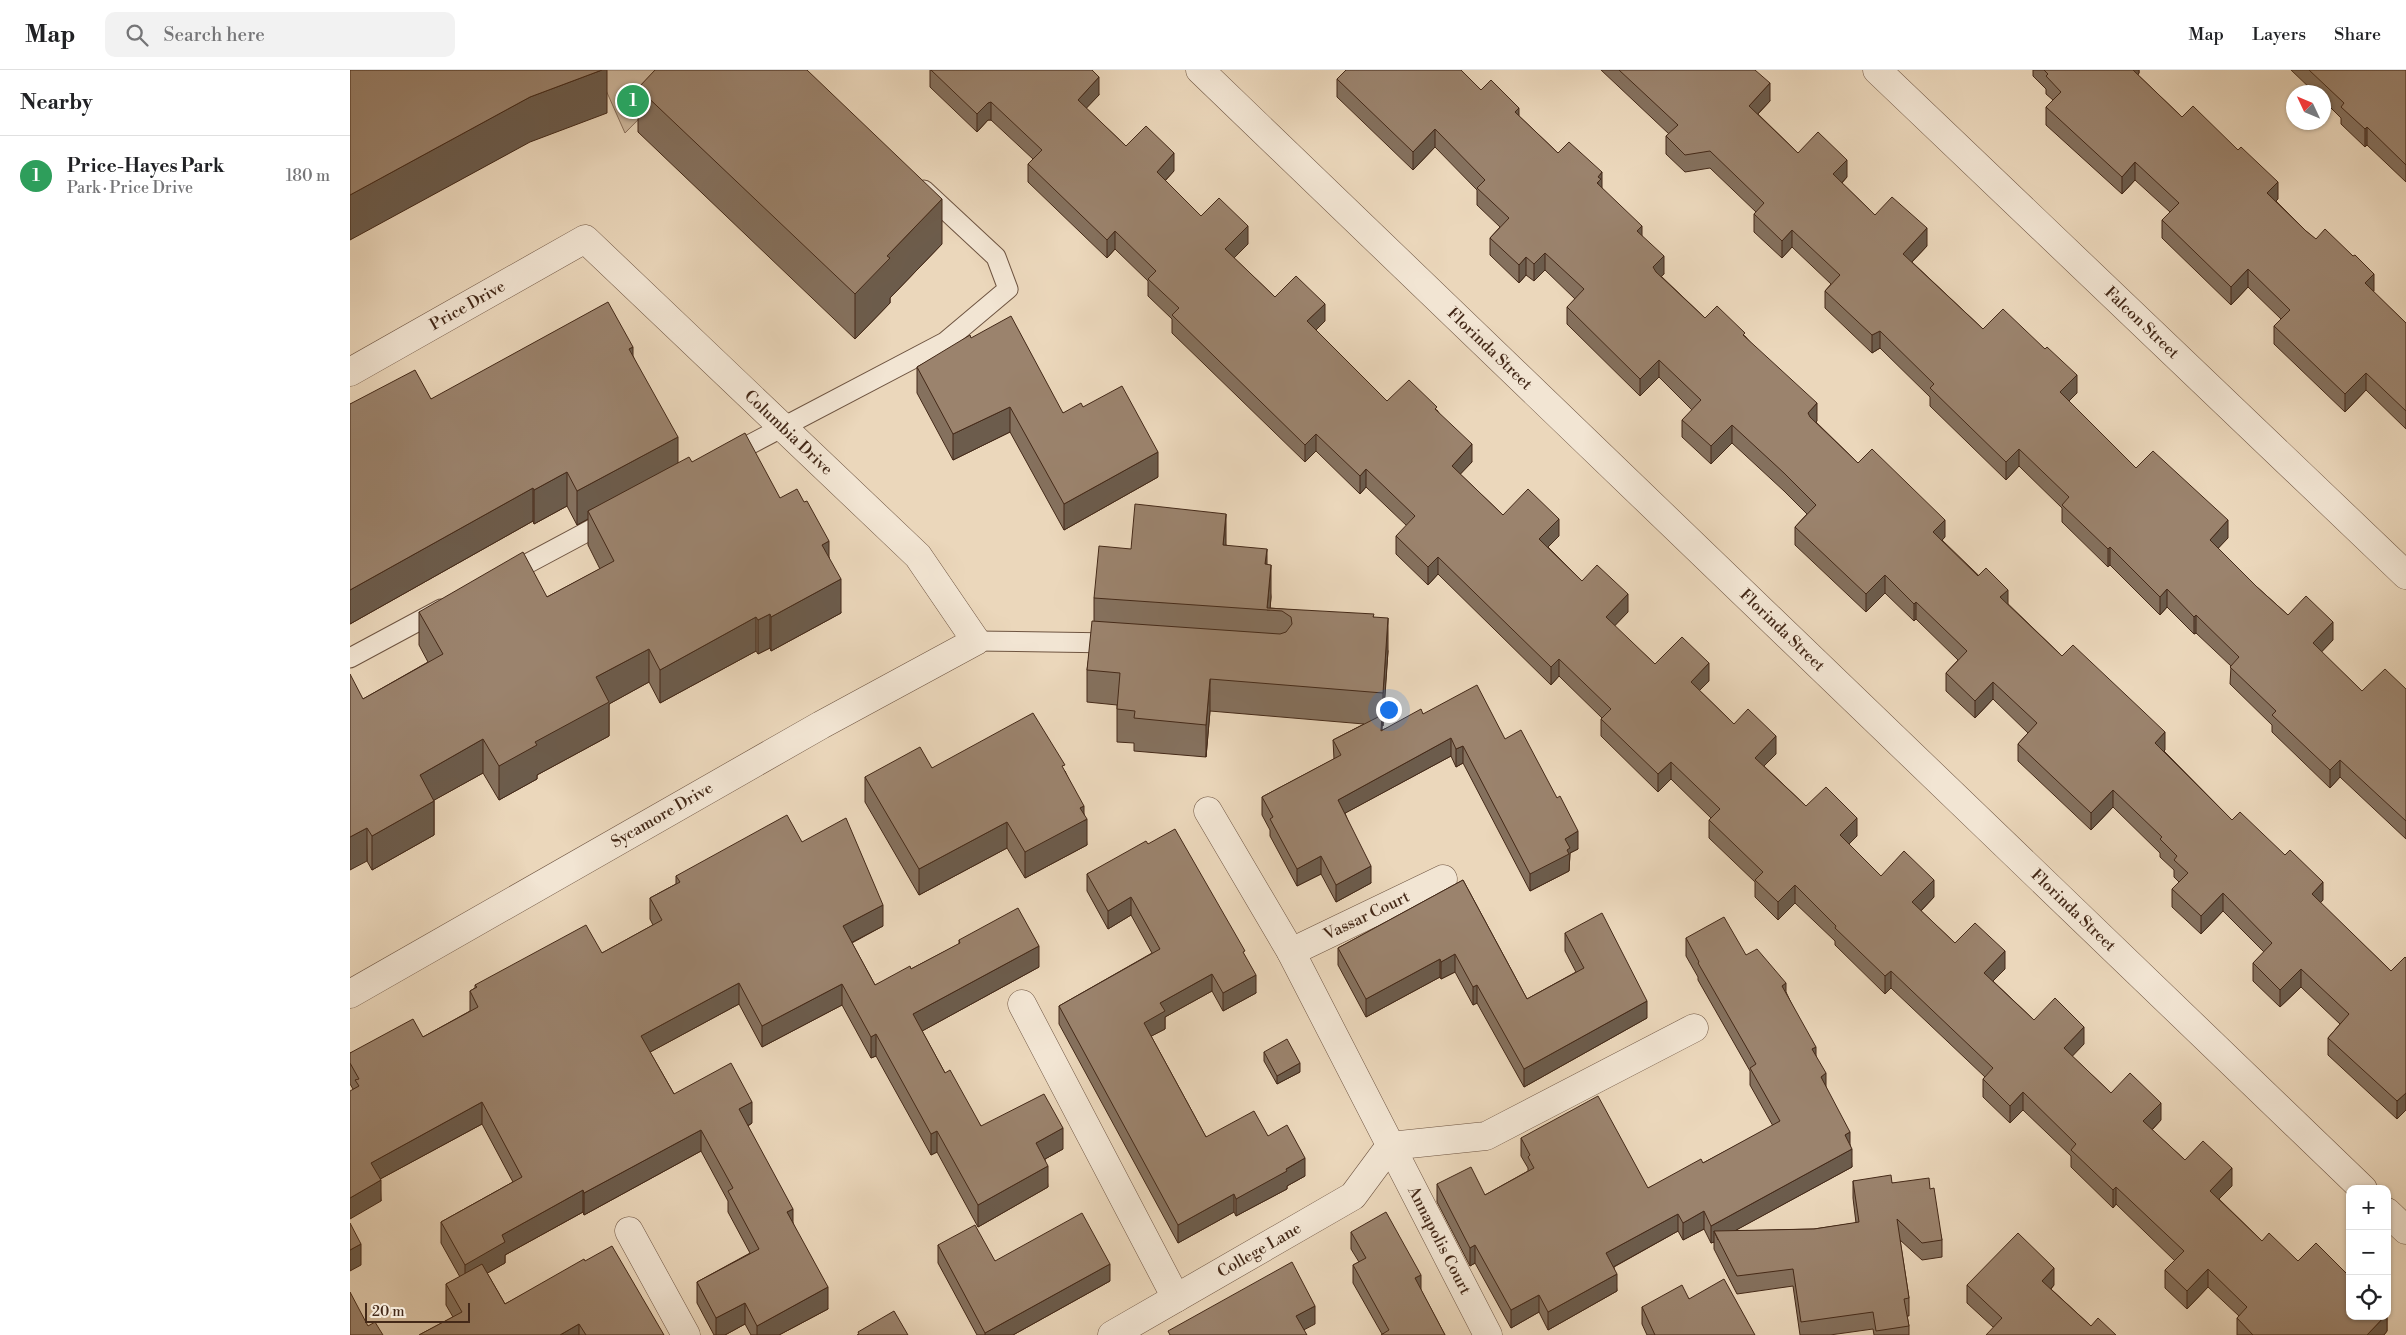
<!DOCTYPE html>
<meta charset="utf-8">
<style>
:root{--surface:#fff;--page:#f2f2f2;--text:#202124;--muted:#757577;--line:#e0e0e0;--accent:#8f2418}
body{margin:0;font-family:"Libre Bodoni",serif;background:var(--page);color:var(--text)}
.controls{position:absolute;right:15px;bottom:15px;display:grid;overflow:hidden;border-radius:10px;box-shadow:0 1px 4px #0004}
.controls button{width:45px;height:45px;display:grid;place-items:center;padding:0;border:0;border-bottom:1px solid var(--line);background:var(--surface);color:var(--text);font:25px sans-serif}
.compass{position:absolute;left:1936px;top:15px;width:45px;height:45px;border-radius:50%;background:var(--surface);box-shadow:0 1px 4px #0004;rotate:314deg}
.scale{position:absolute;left:15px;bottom:12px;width:105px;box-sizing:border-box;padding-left:5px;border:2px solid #442918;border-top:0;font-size:14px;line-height:18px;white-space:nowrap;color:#442918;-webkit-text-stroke:4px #f2e5d3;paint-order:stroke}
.you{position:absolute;left:1038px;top:639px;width:18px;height:18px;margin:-12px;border:4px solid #fff;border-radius:50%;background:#1a73e8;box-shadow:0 0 0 8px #1a73e833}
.badge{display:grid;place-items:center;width:32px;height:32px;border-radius:50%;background:var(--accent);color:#fff;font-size:16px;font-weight:700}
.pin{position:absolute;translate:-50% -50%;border:2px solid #fff;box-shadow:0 1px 5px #0006}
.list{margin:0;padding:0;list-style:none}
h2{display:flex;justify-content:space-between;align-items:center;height:65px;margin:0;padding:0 20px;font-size:21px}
h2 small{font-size:16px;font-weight:400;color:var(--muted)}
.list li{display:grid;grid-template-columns:32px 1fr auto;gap:15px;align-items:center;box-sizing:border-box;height:80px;padding:0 20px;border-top:1px solid var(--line)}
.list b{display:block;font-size:19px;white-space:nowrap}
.list p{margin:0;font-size:16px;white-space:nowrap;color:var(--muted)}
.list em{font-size:16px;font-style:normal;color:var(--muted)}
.icon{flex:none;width:28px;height:28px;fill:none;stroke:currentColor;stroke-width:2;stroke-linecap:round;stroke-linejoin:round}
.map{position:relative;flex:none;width:2056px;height:1265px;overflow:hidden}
header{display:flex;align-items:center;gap:30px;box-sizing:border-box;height:70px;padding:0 25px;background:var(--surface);border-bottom:1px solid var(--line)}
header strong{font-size:24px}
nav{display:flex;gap:28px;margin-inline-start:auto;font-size:18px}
.search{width:350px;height:45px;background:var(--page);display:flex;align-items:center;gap:12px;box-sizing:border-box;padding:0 18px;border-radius:10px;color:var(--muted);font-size:19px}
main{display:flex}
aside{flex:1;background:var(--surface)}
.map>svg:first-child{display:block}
.green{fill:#cfb99f;stroke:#8a715c}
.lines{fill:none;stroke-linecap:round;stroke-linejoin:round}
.lane-casing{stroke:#6e5441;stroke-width:21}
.street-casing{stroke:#6e5441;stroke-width:29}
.lane{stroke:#f2e5d3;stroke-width:19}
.street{stroke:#f2e5d3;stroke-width:28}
.wall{fill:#85715e;stroke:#442918}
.shaded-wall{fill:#6c5c4c;stroke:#442918}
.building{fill:#9b836d;stroke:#442918}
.labels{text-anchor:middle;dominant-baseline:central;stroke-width:4;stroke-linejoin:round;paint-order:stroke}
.street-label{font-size:16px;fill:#442918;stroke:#f2e5d3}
</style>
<header>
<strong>Map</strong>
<div class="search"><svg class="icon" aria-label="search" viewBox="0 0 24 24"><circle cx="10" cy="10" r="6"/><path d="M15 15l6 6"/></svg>Search here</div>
<nav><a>Map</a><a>Layers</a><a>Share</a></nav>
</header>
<main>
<aside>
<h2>Nearby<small></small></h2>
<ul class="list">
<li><span class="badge" style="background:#2e9e5b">1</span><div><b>Price-Hayes Park</b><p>Park · Price Drive</p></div><em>180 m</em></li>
</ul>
</aside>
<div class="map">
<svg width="2056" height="1265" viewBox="0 0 2056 1265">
<rect width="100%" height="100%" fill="#ebd7bb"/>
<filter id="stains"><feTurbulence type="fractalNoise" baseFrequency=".004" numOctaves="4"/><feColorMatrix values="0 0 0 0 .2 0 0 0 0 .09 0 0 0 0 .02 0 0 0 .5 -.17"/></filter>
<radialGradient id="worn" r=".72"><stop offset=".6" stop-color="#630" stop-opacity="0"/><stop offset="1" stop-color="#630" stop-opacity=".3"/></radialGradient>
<path class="green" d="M 247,0 L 337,0 L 275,63 Z"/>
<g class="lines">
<g class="lane-casing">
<g id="lane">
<path d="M 378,386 L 595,272 L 658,219 L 646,187 L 574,120"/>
<path d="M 158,504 L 259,450"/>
<path d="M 626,571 L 764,573"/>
<path d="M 0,588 L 91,539"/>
</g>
</g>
<g class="street-casing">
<g id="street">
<path id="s1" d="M 850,0 L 2013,1119"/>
<path id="s2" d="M 1527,0 L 2056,505"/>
<path id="s3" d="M 0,302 L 235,169 L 568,486 L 626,571 L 471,655 L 0,924"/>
<path id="s4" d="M 858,741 L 941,882 L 1138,1265"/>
<path id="s5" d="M 941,882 L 1093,809"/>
<path d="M 672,934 L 826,1228"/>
<path d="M 1040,1076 L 1136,1066 L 1344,958"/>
<path d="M 2037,1142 L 2056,1160"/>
<path d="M 279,1161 L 336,1265"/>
<path id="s6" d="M 762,1265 L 1003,1126 L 1040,1076"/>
</g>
</g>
<use href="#lane" class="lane"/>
<use href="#street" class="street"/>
</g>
<g class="wall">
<path d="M 580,0 L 742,0 L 749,25 L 736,38 L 776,76 L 824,101 L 815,111 L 851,146 L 898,174 L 884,188 L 925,227 L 975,251 L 966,260 L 1037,331 L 1087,340 L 1122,392 L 1110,404 L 1153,445 L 1209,466 L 1198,477 L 1232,511 L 1278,542 L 1264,556 L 1305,594 L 1359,611 L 1349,620 L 1384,654 L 1426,684 L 1414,696 L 1456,736 L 1507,766 L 1499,774 L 1531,806 L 1584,827 L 1571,841 L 1605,873 L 1655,899 L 1643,911 L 1684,950 L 1734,974 L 1722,986 L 1761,1023 L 1811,1050 L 1802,1060 L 1835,1090 L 1882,1116 L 1869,1129 L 1912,1171 L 1948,1191 L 2037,1246 L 2037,1261 L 2034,1265 L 1887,1265 L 1887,1248 L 1889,1246 L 1858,1217 L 1837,1239 L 1815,1218 L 1815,1200 L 1825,1191 L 1766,1134 L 1763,1138 L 1721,1097 L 1721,1086 L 1673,1040 L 1660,1053 L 1633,1027 L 1633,1009 L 1635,1007 L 1541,918 L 1535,924 L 1485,875 L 1485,871 L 1445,833 L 1428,850 L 1405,827 L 1405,812 L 1359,768 L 1359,750 L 1361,748 L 1321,709 L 1308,722 L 1251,666 L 1251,649 L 1252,648 L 1209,606 L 1201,615 L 1088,504 L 1078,515 L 1046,484 L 1046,466 L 1057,456 L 1016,417 L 1010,424 L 966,381 L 955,392 L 822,263 L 822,249 L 798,226 L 798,211 L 765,179 L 757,188 L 678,112 L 678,94 L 683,89 L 641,50 L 638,50 L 627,62 L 580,17 Z"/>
<path d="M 1251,0 L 1405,0 L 1420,31 L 1408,44 L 1448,83 L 1497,107 L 1492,113 L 1525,145 L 1577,176 L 1562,192 L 1633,259 L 1727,323 L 1719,331 L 1786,398 L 1878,468 L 1868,478 L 1907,517 L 1938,545 L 1983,570 L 1971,582 L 2012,621 L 2056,619 L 2056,769 L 1990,707 L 1980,718 L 1922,662 L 1922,655 L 1880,614 L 1881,596 L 1846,563 L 1844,564 L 1817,537 L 1810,545 L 1760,495 L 1758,497 L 1712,452 L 1712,438 L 1669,396 L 1656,410 L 1580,336 L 1580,327 L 1530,278 L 1522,283 L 1475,238 L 1475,221 L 1481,214 L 1442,177 L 1432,188 L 1404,162 L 1404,144 L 1406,142 L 1360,98 L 1335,102 L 1316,84 L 1316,66 L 1319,64 Z"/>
<path d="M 1683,0 L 1789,0 L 1789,3 L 1788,5 L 1832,47 L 1928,129 L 1926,131 L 1956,161 L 2024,221 L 2023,222 L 2056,253 L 2056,359 L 2016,320 L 1995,342 L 1924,274 L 1924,256 L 1931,249 L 1898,217 L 1881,235 L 1812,168 L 1812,150 L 1820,142 L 1785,110 L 1772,124 L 1696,55 L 1696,37 L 1703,30 L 1696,24 L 1696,19 L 1683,6 Z"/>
<path d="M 1941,0 L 2056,0 L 2056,112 L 2017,75 L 2015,77 L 1991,54 L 1991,48 L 1974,31 L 1974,22 L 1964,22 Z"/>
<path d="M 987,9 L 1131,20 L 1169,46 L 1208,83 L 1252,118 L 1292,166 L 1314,204 L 1311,206 L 1355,248 L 1395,266 L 1467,351 L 1466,352 L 1508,393 L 1595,467 L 1592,470 L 1712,586 L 1815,680 L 1814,681 L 1882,750 L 1973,830 L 1970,833 L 2041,901 L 2055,887 L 2047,1049 L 1978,985 L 1978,968 L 1990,954 L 1951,917 L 1930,937 L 1903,911 L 1903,893 L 1914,882 L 1873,841 L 1851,864 L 1822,837 L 1822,819 L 1829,812 L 1824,807 L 1824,800 L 1810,787 L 1810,783 L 1763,737 L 1741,760 L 1668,691 L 1668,674 L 1678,663 L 1643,629 L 1625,648 L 1596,621 L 1596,603 L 1608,590 L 1566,549 L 1564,551 L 1535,523 L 1516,542 L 1445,475 L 1445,457 L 1457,444 L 1434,421 L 1382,373 L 1361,394 L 1332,367 L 1332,350 L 1342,340 L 1309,307 L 1290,326 L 1217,254 L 1217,237 L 1225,229 L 1195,200 L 1184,211 L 1176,205 L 1169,213 L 1140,185 L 1140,168 L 1150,157 L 1127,135 L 1127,120 L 1085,77 L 1063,100 L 987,27 Z"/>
<path d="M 288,18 L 592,174 L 540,228 L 540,233 L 505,269 L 288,62 Z"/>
<path d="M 621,268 L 713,343 L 733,337 L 808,407 L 714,460 L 660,362 L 603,390 L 567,323 L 567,297 Z"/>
<path d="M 283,286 L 328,393 L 342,392 L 430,428 L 479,487 L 491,543 L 421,581 L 420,578 L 408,584 L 406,581 L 310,633 L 299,612 L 259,634 L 259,666 L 187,705 L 187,709 L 149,730 L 133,703 L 84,730 L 84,765 L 22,800 L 17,791 L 13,629 L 78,592 L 69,575 L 69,542 L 197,527 L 250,499 L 238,475 L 238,449 L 227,455 L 217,436 L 184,454 L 183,451 L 0,554 L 0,334 L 81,329 Z"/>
<path d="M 876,475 L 917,494 L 921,527 L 920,538 L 1024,547 L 1038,581 L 1032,660 L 1073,644 L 1155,669 L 1228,779 L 1220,783 L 1219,801 L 1180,821 L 1113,693 L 1106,697 L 1101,686 L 995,743 L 1021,813 L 986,832 L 971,804 L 947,816 L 920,766 L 920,760 L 912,745 L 912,727 L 984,689 L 983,670 L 1014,654 L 860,641 L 856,687 L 784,681 L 784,673 L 767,672 L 767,635 L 737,632 L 737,600 L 744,551 L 744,528 L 781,479 Z"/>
<path d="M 582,698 L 715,701 L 734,744 L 737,775 L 675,808 L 657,778 L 569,825 L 515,732 L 515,707 Z"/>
<path d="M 452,772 L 533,856 L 502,873 L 525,915 L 561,899 L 609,874 L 609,870 L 689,897 L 572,961 L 595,1003 L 631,1056 L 713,1079 L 695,1089 L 698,1117 L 628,1157 L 587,1082 L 581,1085 L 526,986 L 521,988 L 492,935 L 412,977 L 389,934 L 300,982 L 324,1024 L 402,1053 L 398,1056 L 443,1153 L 478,1239 L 429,1265 L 401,1265 L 395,1254 L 375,1265 L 364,1265 L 347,1233 L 347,1212 L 400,1183 L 378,1142 L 378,1131 L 351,1081 L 234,1145 L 233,1142 L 155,1185 L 155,1193 L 137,1203 L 155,1234 L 235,1191 L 314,1265 L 69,1265 L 103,1247 L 96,1235 L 96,1214 L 110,1207 L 91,1173 L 91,1152 L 163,1112 L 132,1054 L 30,1109 L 31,1131 L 3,1019 L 0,1014 L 0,983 L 73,967 L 120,941 L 120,921 L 125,918 L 125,915 L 252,883 L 303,855 L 300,849 L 300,828 L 326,814 L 326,806 Z"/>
<path d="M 798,774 L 895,886 L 906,923 L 873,941 L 862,921 L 815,947 L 815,959 L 801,966 L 856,1067 L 918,1066 L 955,1106 L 937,1116 L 937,1119 L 886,1146 L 884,1142 L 828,1173 L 709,954 L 709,936 L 802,883 L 781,845 L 758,859 L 737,821 L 737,804 Z"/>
<path d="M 1113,810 L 1177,929 L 1226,902 L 1215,881 L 1215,863 L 1297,948 L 1174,1017 L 1127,933 L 1123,935 L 1105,902 L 1091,909 L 1090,907 L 1016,947 L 988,895 L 988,878 Z"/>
<path d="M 1336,868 L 1396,885 L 1436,922 L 1466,986 L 1476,1018 L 1500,1075 L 1502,1097 L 1384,1161 L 1464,1159 L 1506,1153 L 1503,1128 L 1503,1111 L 1542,1113 L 1580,1119 L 1592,1170 L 1592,1187 L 1572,1190 L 1550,1170 L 1559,1228 L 1559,1246 L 1557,1246 L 1559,1256 L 1559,1265 L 1524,1265 L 1523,1259 L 1480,1265 L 1450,1265 L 1443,1216 L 1387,1224 L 1364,1179 L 1364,1172 L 1361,1173 L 1354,1159 L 1333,1170 L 1328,1161 L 1264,1197 L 1267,1221 L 1198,1260 L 1189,1242 L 1161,1258 L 1125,1193 L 1120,1196 L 1087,1132 L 1087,1114 L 1135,1125 L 1178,1101 L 1178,1098 L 1171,1086 L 1171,1068 L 1298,1118 L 1353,1093 L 1423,1056 L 1400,1015 L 1400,1001 L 1348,910 L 1348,907 L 1336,886 Z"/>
<path d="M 914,982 L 950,1002 L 927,1014 L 914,991 Z"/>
<path d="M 1001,1162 L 1071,1220 L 1095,1265 L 1032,1264 L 1003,1213 L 1003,1195 L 1009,1192 L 1001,1179 Z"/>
<path d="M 588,1175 L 645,1191 L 760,1211 L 663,1265 L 627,1265 L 588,1193 Z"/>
<path d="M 1617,1215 L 1704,1215 L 1701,1219 L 1741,1256 L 1766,1265 L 1643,1257 L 1617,1233 Z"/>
<path d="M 1339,1229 L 1405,1265 L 1297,1265 L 1292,1254 L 1292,1237 Z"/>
</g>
<g class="shaded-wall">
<path d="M 252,0 L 257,0 L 257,43 L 180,72 L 0,170 L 0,125 L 180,27 Z"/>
<path d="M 1779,0 L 1789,0 L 1789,3 L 1779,13 Z"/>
<path d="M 749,7 L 749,25 L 728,47 L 728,30 Z"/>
<path d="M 1420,13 L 1420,31 L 1399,53 L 1399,36 Z"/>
<path d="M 641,32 L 641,50 L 638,50 L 627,62 L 627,44 L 638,33 Z"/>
<path d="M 1169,38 L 1169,55 L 1165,42 Z"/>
<path d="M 2017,57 L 2017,75 L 2015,77 L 2015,59 Z"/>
<path d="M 1085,59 L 1085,77 L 1063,100 L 1063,82 Z"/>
<path d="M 824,83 L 824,101 L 807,119 L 807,102 Z"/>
<path d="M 1497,90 L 1497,107 L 1483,122 L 1483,104 Z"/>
<path d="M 1785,92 L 1785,110 L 1772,124 L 1772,107 Z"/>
<path d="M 1252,102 L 1252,120 L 1247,131 L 1248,107 Z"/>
<path d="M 1928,112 L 1928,129 L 1917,140 L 1917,123 Z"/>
<path d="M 592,129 L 592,174 L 540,228 L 540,233 L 505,269 L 505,224 L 537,186 Z"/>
<path d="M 898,156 L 898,174 L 875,197 L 875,179 Z"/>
<path d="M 1292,156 L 1292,173 L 1287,161 Z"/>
<path d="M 1577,158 L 1577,176 L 1553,201 L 1553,184 Z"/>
<path d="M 1442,160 L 1442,177 L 1432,188 L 1432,171 Z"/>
<path d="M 765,161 L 765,179 L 757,188 L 757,170 Z"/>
<path d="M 1195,183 L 1195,200 L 1184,211 L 1184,194 Z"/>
<path d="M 1314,186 L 1314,204 L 1303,214 L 1303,197 Z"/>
<path d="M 1176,187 L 1176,205 L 1169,213 L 1169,195 Z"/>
<path d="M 1898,199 L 1898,217 L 1881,235 L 1881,217 Z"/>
<path d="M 2024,204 L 2024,221 L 2015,231 L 2015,213 Z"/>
<path d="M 975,234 L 975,251 L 957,269 L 957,251 Z"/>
<path d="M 1530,261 L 1530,278 L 1522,283 L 1522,265 Z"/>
<path d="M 283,277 L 283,311 L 279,279 Z"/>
<path d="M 1309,290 L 1309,307 L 1290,326 L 1290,309 Z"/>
<path d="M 2016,303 L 2016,320 L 1995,342 L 1995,324 Z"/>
<path d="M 1727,305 L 1727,323 L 1710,340 L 1710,322 Z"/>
<path d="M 1467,333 L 1467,351 L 1458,361 L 1458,343 Z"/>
<path d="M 660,337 L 660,362 L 603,390 L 603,364 Z"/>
<path d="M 1382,355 L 1382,373 L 1361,394 L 1361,376 Z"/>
<path d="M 966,364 L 966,381 L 955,392 L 955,375 Z"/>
<path d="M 328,367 L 328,401 L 238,441 L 238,449 L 227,455 L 227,421 Z"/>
<path d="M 1122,374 L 1122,392 L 1102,413 L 1102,396 Z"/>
<path d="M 1669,379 L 1669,396 L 1656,410 L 1656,392 Z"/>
<path d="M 808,382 L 808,407 L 714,460 L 714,434 Z"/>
<path d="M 1016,399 L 1016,417 L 1010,424 L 1010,406 Z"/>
<path d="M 217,402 L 217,436 L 184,454 L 184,420 Z"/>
<path d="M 183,418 L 183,451 L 0,554 L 0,520 Z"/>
<path d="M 876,444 L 876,476 L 873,475 Z"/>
<path d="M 1209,449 L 1209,466 L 1189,486 L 1189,469 Z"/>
<path d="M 1595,450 L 1595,467 L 1583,480 L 1583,462 Z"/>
<path d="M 1878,450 L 1878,468 L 1860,487 L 1860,470 Z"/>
<path d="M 479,471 L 479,505 L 472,475 Z"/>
<path d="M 1760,477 L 1760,495 L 1758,497 L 1758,479 Z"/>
<path d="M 917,479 L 917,512 L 915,494 Z"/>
<path d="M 1088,487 L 1088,504 L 1078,515 L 1078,497 Z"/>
<path d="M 921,495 L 921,527 L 920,540 L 917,540 Z"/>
<path d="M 1535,505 L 1535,523 L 1516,542 L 1516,524 Z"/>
<path d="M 491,509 L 491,543 L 421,581 L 421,547 Z"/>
<path d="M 1817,519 L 1817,537 L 1810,545 L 1810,527 Z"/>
<path d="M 1658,520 L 1658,537 L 1650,527 Z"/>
<path d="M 1278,524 L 1278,542 L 1256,565 L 1256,547 Z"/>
<path d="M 1566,532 L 1566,549 L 1564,551 L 1564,534 Z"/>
<path d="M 420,544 L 420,578 L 408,584 L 408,550 Z"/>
<path d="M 1846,545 L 1846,563 L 1844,564 L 1844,547 Z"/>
<path d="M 406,547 L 406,581 L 310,633 L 310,600 Z"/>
<path d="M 1038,548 L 1038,581 L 1033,656 L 1033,623 Z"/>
<path d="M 1983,552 L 1983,570 L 1963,591 L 1963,573 Z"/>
<path d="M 299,579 L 299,612 L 259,634 L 259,666 L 187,705 L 187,709 L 149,730 L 149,696 L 185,672 L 246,607 Z"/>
<path d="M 1209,589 L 1209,606 L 1201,615 L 1201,597 Z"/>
<path d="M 1359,593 L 1359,611 L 1341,629 L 1341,612 Z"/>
<path d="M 860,609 L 860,641 L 856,687 L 856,655 Z"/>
<path d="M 1643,612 L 1643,629 L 1625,648 L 1625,631 Z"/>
<path d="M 1815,662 L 1815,680 L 1805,690 L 1805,673 Z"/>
<path d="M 1426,666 L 1426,684 L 1405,705 L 1405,688 Z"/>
<path d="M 1101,668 L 1101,686 L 988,747 L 988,730 Z"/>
<path d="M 133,669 L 133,703 L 70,738 L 70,705 Z"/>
<path d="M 1113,676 L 1113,693 L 1106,697 L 1106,679 Z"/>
<path d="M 1990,690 L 1990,707 L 1980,718 L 1980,700 Z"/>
<path d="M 1321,692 L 1321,709 L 1308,722 L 1308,704 Z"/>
<path d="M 1763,720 L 1763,737 L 1741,760 L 1741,743 Z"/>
<path d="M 84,731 L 84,765 L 22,800 L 22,766 Z"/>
<path d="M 734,736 L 734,751 L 737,749 L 737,775 L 675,808 L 675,782 L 730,738 Z"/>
<path d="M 1507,748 L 1507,766 L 1490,783 L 1490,765 Z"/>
<path d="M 657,752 L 657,778 L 569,825 L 569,799 Z"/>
<path d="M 17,758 L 17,791 L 0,800 L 0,767 Z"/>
<path d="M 1228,761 L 1228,779 L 1220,783 L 1219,801 L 1180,821 L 1180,804 L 1215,769 Z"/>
<path d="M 971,786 L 971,804 L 947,816 L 947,799 Z"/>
<path d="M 1021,796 L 1021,813 L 986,832 L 986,815 Z"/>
<path d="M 1584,810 L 1584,827 L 1562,850 L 1562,832 Z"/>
<path d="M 1973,812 L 1973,830 L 1962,842 L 1962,824 Z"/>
<path d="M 1445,815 L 1445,833 L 1428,850 L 1428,832 Z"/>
<path d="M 1873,823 L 1873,841 L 1851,864 L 1851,846 Z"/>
<path d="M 781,827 L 781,845 L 758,859 L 758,841 Z"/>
<path d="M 533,835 L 533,856 L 493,877 L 493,856 Z"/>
<path d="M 689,876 L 689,897 L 563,966 L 563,944 Z"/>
<path d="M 1655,881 L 1655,899 L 1634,920 L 1634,903 Z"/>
<path d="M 1105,884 L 1105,902 L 1091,909 L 1091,892 Z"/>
<path d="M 1090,889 L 1090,907 L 1016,947 L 1016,929 Z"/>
<path d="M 1951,899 L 1951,917 L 1930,937 L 1930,920 Z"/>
<path d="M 1541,901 L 1541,918 L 1535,924 L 1535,906 Z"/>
<path d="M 862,904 L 862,921 L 815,947 L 815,959 L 794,970 L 794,953 L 810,933 Z"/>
<path d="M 906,905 L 906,923 L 873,941 L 873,923 Z"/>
<path d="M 389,913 L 389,934 L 291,987 L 291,966 Z"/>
<path d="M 1436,913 L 1436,931 L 1432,916 Z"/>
<path d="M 492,914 L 492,935 L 412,977 L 412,956 Z"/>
<path d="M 1127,915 L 1127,933 L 1123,935 L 1123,917 Z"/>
<path d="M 1297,931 L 1297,948 L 1174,1017 L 1174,999 Z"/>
<path d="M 1734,957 L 1734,974 L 1714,995 L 1714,978 Z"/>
<path d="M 526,964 L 526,986 L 521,988 L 521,967 Z"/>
<path d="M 1466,977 L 1466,994 L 1462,979 Z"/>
<path d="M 950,993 L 950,1002 L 927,1014 L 927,1006 Z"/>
<path d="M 1476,1003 L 1476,1021 L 1471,1007 Z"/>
<path d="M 1673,1022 L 1673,1040 L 1660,1053 L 1660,1036 Z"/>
<path d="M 2056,1023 L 2056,1040 L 2047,1049 L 2047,1031 Z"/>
<path d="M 132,1032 L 132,1054 L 21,1114 L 21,1093 Z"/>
<path d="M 402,1032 L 402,1053 L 389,1061 L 389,1039 Z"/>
<path d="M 1811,1033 L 1811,1050 L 1793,1069 L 1793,1051 Z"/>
<path d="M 713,1058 L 713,1079 L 686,1094 L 686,1073 Z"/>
<path d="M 351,1060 L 351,1081 L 234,1145 L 234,1123 Z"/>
<path d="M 587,1061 L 587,1082 L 581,1085 L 581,1064 Z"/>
<path d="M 1500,1062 L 1500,1079 L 1495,1065 Z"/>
<path d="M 1502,1079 L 1502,1097 L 1368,1170 L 1364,1161 L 1364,1172 L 1361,1173 L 1361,1156 Z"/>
<path d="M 955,1088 L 955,1106 L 937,1116 L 937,1119 L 886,1146 L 886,1129 Z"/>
<path d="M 698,1096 L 698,1117 L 628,1157 L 628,1135 Z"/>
<path d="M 1882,1098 L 1882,1116 L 1860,1138 L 1860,1121 Z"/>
<path d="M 31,1110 L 31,1131 L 0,1149 L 0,1128 Z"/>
<path d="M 1766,1117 L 1766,1134 L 1763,1138 L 1763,1120 Z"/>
<path d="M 233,1120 L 233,1142 L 155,1185 L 155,1193 L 115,1216 L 115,1195 L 152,1165 Z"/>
<path d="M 884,1124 L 884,1142 L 828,1173 L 828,1155 Z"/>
<path d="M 443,1139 L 443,1160 L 437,1142 Z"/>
<path d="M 1354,1141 L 1354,1159 L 1333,1170 L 1333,1153 Z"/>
<path d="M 1328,1144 L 1328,1161 L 1256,1201 L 1256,1183 Z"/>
<path d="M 11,1174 L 11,1195 L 0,1201 L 0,1180 Z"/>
<path d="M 1125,1175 L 1125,1193 L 1120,1196 L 1120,1178 Z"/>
<path d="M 760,1194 L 760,1211 L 663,1265 L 635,1265 L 635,1263 Z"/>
<path d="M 1704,1198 L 1704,1215 L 1692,1228 L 1692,1211 Z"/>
<path d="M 1858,1199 L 1858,1217 L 1837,1239 L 1837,1221 Z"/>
<path d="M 1267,1204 L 1267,1221 L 1198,1260 L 1198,1242 Z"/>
<path d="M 1071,1205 L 1071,1223 L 1065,1208 Z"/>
<path d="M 478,1217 L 478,1239 L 429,1265 L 407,1265 L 407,1256 Z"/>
<path d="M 1189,1225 L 1189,1242 L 1161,1258 L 1161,1240 Z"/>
<path d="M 395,1233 L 395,1254 L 375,1265 L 366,1265 L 366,1248 Z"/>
<path d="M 965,1236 L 965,1254 L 946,1264 L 946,1246 Z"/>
<path d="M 2035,1246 L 2037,1246 L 2037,1261 L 2034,1265 L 2017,1265 Z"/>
<path d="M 229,1254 L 229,1265 L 210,1265 Z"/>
</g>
<g class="building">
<path d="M 0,0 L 252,0 L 180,27 L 0,125 Z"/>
<path d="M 305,0 L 457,0 L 592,129 L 537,186 L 540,188 L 505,224 L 288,18 Z"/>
<path d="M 581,0 L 742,0 L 749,7 L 728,30 L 776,76 L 796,56 L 824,83 L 807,102 L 851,146 L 869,128 L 898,156 L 875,179 L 925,227 L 946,206 L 975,234 L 957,251 L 1037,331 L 1059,310 L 1087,337 L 1085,339 L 1122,374 L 1102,396 L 1153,445 L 1178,419 L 1209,449 L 1189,469 L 1232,511 L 1247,495 L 1278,524 L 1256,547 L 1305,594 L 1332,567 L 1359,593 L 1341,612 L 1384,654 L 1398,639 L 1426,666 L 1405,688 L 1456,736 L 1476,717 L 1507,748 L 1490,765 L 1531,806 L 1554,781 L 1584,810 L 1562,832 L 1605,873 L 1625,853 L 1655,881 L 1634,903 L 1684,950 L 1705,928 L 1734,957 L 1714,978 L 1761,1023 L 1780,1003 L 1811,1033 L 1793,1051 L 1835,1090 L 1853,1071 L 1882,1098 L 1860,1121 L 1912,1171 L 1919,1163 L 1948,1191 L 1966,1173 L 2000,1207 L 2000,1246 L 2035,1246 L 2017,1265 L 1903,1265 L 1887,1248 L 1897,1237 L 1858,1199 L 1837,1221 L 1815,1200 L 1834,1181 L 1766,1117 L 1763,1120 L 1721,1080 L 1726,1074 L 1673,1022 L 1660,1036 L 1633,1009 L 1643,998 L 1541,901 L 1535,906 L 1485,858 L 1486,856 L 1445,815 L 1428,832 L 1405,810 L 1413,802 L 1359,750 L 1370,739 L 1321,692 L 1308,704 L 1251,649 L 1261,639 L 1209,589 L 1201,597 L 1088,487 L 1078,497 L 1046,466 L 1065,446 L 1016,399 L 1010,406 L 966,364 L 955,375 L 822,245 L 829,238 L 798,209 L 806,201 L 765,161 L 757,170 L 678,94 L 692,80 L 641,32 L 638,33 L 627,44 Z"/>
<path d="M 996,0 L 1111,0 L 1131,20 L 1141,10 L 1169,38 L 1165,42 L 1208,83 L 1219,72 L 1252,102 L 1248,107 L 1251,109 L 1247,113 L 1292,156 L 1287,161 L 1314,186 L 1303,197 L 1306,202 L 1355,248 L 1367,236 L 1395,263 L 1393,265 L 1467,333 L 1458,343 L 1460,347 L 1508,393 L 1522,379 L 1595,450 L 1583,462 L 1628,506 L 1636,498 L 1658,520 L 1650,527 L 1712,586 L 1723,575 L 1794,642 L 1815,662 L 1805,673 L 1882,750 L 1890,742 L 1935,785 L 1940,780 L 1973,812 L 1962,824 L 2041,901 L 2055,887 L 2056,888 L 2056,1023 L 2047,1031 L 1978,968 L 1999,944 L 1951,899 L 1930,920 L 1903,893 L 1922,873 L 1873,823 L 1851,846 L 1822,819 L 1838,803 L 1824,790 L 1827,786 L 1810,769 L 1812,767 L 1763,720 L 1741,743 L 1668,674 L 1687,653 L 1643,612 L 1625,631 L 1596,603 L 1617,581 L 1566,532 L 1564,534 L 1535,505 L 1516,524 L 1445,457 L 1466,435 L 1434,403 L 1382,355 L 1361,376 L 1332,350 L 1351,330 L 1309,290 L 1290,309 L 1217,237 L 1234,219 L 1195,183 L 1184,194 L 1176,187 L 1169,195 L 1140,168 L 1159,148 L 1127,118 L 1135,110 L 1085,59 L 1063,82 L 987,9 Z"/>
<path d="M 1269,0 L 1405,0 L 1420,13 L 1399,36 L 1448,83 L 1468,62 L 1497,90 L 1483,104 L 1525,145 L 1542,127 L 1577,158 L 1553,184 L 1633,259 L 1653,239 L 1695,279 L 1697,277 L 1727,305 L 1710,322 L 1786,398 L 1803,381 L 1878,450 L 1860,470 L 1907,517 L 1938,545 L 1956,526 L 1983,552 L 1963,573 L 2012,621 L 2035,599 L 2056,619 L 2056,751 L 1990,690 L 1980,700 L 1922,645 L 1926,641 L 1880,597 L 1889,587 L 1846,545 L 1844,547 L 1817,519 L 1810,527 L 1760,477 L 1758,479 L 1712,435 L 1719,427 L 1669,379 L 1656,392 L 1580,318 L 1584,314 L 1530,261 L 1522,265 L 1475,221 L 1490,205 L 1442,160 L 1432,171 L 1404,144 L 1414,133 L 1360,81 L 1335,85 L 1316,66 L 1328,55 Z"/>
<path d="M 1694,0 L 1783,0 L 1832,47 L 1843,36 L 1888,80 L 1891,77 L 1928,112 L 1917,123 L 1956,161 L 1966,169 L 1975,159 L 2003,186 L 2005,185 L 2024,204 L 2015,213 L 2056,253 L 2056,341 L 2016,303 L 1995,324 L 1924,256 L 1940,240 L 1898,199 L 1881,217 L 1812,150 L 1829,133 L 1785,92 L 1772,107 L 1696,37 L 1711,22 L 1696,6 L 1698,4 Z"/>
<path d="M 1959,0 L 2056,0 L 2056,95 L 2017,57 L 2015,59 L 1991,37 L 1994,33 Z"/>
<path d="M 258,232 L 283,277 L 279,279 L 328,367 L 227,421 L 217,402 L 184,420 L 183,418 L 0,520 L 0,334 L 65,300 L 81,329 Z"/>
<path d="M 661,246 L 713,343 L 731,333 L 733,337 L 772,316 L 808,382 L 714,434 L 660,337 L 603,364 L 567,297 L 620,265 L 621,268 Z"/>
<path d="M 395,363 L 430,428 L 447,419 L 454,432 L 457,431 L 479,471 L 472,475 L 491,509 L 421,547 L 420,544 L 408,550 L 406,547 L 310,600 L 299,579 L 246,607 L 259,632 L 185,672 L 187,675 L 149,696 L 133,669 L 70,705 L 84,731 L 22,766 L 17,758 L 0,767 L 0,604 L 13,629 L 93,584 L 69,542 L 173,482 L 197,527 L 264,491 L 238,441 L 339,387 L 342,392 Z"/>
<path d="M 785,434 L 876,444 L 873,475 L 917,479 L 915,494 L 921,495 L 917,538 L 1024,544 L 1023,547 L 1038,548 L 1033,623 L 860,609 L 856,655 L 784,648 L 785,641 L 767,639 L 770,603 L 737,600 L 742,551 L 930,564 L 936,562 L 942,554 L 941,547 L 932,541 L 744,528 L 749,476 L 781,479 Z"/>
<path d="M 1127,615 L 1155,669 L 1171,660 L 1207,728 L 1210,726 L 1228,761 L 1215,769 L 1220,778 L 1217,780 L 1219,784 L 1180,804 L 1113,676 L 1106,679 L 1101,668 L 988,730 L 1021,796 L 986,815 L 971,786 L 947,799 L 920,749 L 923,747 L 912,727 L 991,685 L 983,670 L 1032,645 L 1031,661 L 1071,639 L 1073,644 Z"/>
<path d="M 683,643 L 715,695 L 712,696 L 734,736 L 730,738 L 737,749 L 675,782 L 657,752 L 569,799 L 515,707 L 570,677 L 582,698 Z"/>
<path d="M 437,745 L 452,772 L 496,748 L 533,835 L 493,856 L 525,915 L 560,896 L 561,899 L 610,873 L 609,870 L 668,838 L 689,876 L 563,944 L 595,1003 L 600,1000 L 631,1056 L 694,1024 L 713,1058 L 686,1073 L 698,1096 L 628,1135 L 587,1061 L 581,1064 L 526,964 L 521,967 L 492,914 L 412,956 L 389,913 L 291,966 L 324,1024 L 381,993 L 402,1032 L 389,1039 L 443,1139 L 437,1142 L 478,1217 L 407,1256 L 395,1233 L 366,1248 L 347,1212 L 409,1179 L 378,1121 L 383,1118 L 351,1060 L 234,1123 L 233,1120 L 152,1165 L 155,1172 L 115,1195 L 91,1152 L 172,1107 L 132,1032 L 21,1093 L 31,1110 L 0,1128 L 0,1021 L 9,1016 L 5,1010 L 9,1009 L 0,993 L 0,983 L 63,949 L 73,967 L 128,937 L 120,921 L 127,917 L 125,915 L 236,855 L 252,883 L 312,850 L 300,828 L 330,812 L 326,806 Z"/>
<path d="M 825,759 L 895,881 L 893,882 L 906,905 L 873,923 L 862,904 L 810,933 L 815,941 L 794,953 L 856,1067 L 904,1041 L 918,1066 L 937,1055 L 955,1088 L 936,1099 L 937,1101 L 886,1129 L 884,1124 L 828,1155 L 709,936 L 810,879 L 781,827 L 758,841 L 737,804 L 796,771 L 798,774 Z"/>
<path d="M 1113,810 L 1177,929 L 1234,898 L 1215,863 L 1252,843 L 1297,931 L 1174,999 L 1127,915 L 1123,917 L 1105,884 L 1091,892 L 1090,889 L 1016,929 L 988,878 Z"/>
<path d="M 1374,847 L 1396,885 L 1407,879 L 1436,913 L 1432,916 L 1466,977 L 1462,979 L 1476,1003 L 1471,1007 L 1500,1062 L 1495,1065 L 1502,1079 L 1361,1156 L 1354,1141 L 1333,1153 L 1328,1144 L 1256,1183 L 1267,1204 L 1198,1242 L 1189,1225 L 1161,1240 L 1125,1175 L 1120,1178 L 1087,1114 L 1121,1097 L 1135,1125 L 1184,1098 L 1178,1087 L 1180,1085 L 1171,1068 L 1248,1026 L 1298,1118 L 1351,1089 L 1353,1093 L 1430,1051 L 1400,998 L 1406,994 L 1348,893 L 1349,892 L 1336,868 Z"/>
<path d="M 937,969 L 950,993 L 927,1006 L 914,982 Z"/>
<path d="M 1541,1105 L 1542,1113 L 1579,1108 L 1580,1119 L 1584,1118 L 1592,1170 L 1572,1173 L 1547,1149 L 1559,1228 L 1554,1229 L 1559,1256 L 1526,1261 L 1523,1242 L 1451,1252 L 1443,1199 L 1387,1206 L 1364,1161 L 1464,1159 L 1509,1152 L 1503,1111 Z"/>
<path d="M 1036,1142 L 1071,1205 L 1065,1208 L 1095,1265 L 1031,1265 L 1039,1260 L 1003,1195 L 1016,1188 L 1001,1162 Z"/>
<path d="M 732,1143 L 760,1194 L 635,1263 L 588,1175 L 625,1155 L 645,1191 Z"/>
<path d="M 0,1153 L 11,1174 L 0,1180 Z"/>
<path d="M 1668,1163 L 1704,1198 L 1692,1211 L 1741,1256 L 1748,1248 L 1766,1265 L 1636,1265 L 1652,1248 L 1617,1215 Z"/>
<path d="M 262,1176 L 314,1265 L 236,1265 L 229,1254 L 210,1265 L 69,1265 L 112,1242 L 96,1214 L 132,1194 L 155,1234 L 234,1189 L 235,1191 Z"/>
<path d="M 942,1192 L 965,1236 L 946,1246 L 957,1265 L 820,1265 L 818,1261 Z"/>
<path d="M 1374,1209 L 1405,1265 L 1305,1265 L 1292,1237 L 1332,1215 L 1339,1229 Z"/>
<path d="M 0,1222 L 18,1256 L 25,1252 L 33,1265 L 0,1265 Z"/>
<path d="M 544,1241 L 558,1265 L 507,1265 L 509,1264 L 508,1262 Z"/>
</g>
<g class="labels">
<g class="street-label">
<text stroke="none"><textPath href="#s3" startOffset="135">Price Drive</textPath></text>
<text stroke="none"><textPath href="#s2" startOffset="366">Falcon Street</textPath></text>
<text stroke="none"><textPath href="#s1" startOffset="402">Florinda Street</textPath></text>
<text stroke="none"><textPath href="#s3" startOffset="551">Columbia Drive</textPath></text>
<text stroke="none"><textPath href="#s1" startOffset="808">Florinda Street</textPath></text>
<text transform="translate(312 745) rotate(-30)">Sycamore Drive</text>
<text stroke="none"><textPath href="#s1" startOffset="1212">Florinda Street</textPath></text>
<text stroke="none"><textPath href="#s5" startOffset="84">Vassar Court</textPath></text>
<text stroke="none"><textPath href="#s4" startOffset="488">Annapolis Court</textPath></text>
<text stroke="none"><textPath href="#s6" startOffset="170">College Lane</textPath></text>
</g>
</g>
<rect width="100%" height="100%" filter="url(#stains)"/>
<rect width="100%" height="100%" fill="url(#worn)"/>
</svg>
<div class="controls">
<button>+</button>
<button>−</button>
<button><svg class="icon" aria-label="locate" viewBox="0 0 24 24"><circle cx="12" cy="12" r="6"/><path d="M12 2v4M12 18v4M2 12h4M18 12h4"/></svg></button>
</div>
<svg class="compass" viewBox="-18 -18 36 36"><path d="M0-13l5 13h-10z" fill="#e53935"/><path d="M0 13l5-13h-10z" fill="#757577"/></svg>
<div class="scale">20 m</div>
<div class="you"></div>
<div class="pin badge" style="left:283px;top:31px;background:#2e9e5b">1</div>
</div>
</main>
